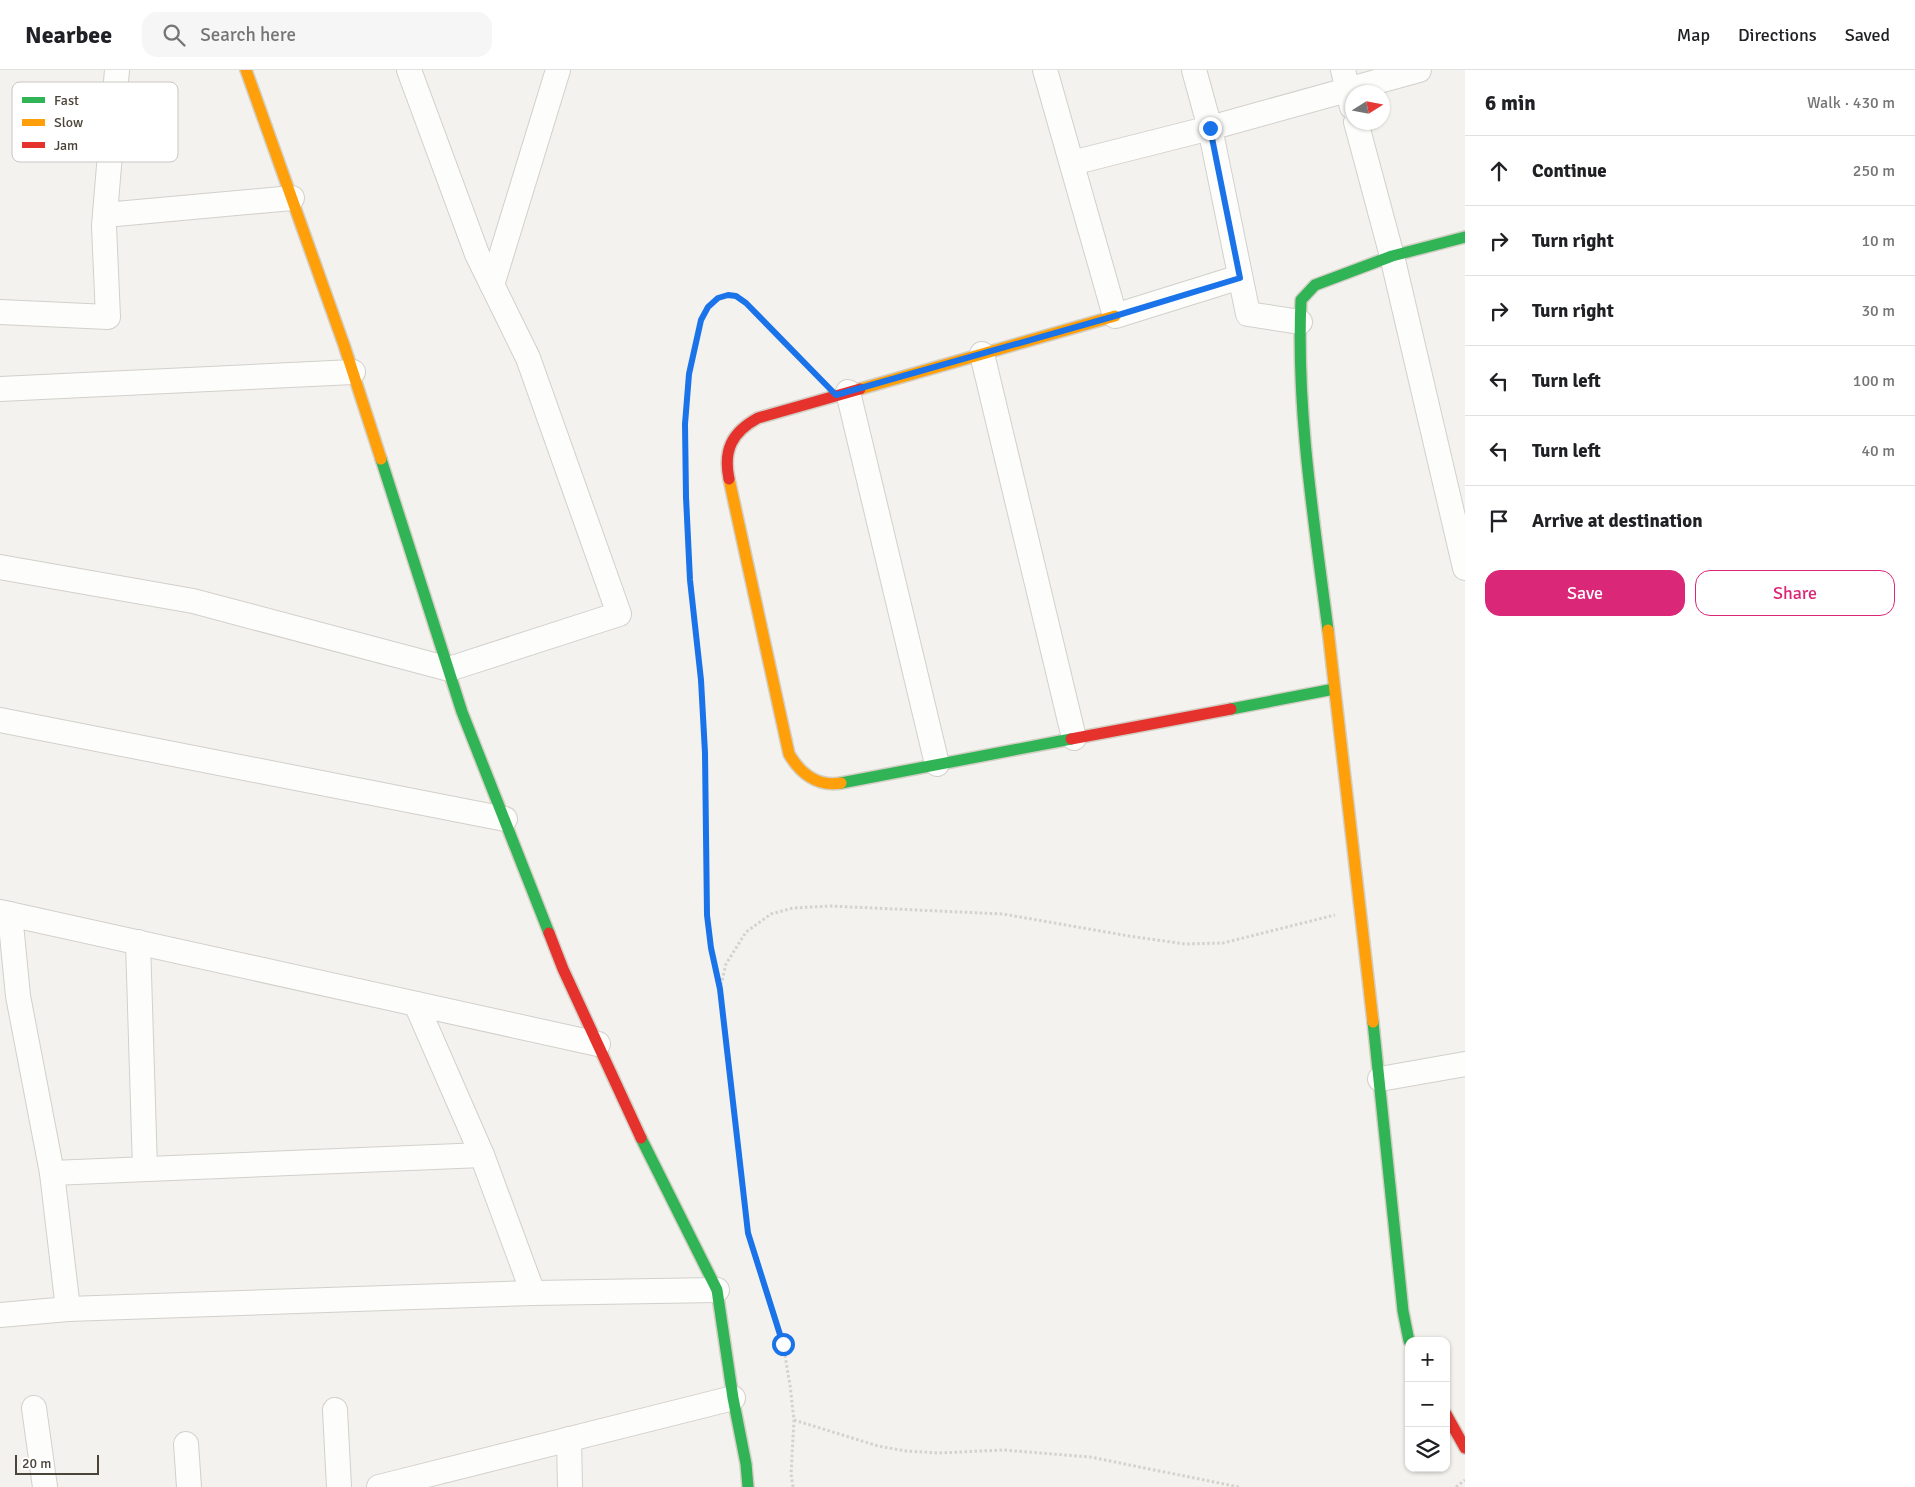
<!DOCTYPE html>
<meta charset="utf-8">
<style>
:root{--surface:#fff;--page:#f6f6f6;--text:#202124;--muted:#757577;--line:#e0e0e0;--accent:#db2777}
body{margin:0;font-family:Signika,sans-serif;background:var(--page);color:var(--text)}
.controls{position:absolute;right:15px;bottom:15px;display:grid;overflow:hidden;border-radius:10px;box-shadow:0 1px 4px #0004}
.controls button{width:45px;height:45px;display:grid;place-items:center;padding:0;border:0;border-bottom:1px solid var(--line);background:var(--surface);color:var(--text);font:25px sans-serif}
.compass{position:absolute;left:1345px;top:15px;width:45px;height:45px;border-radius:50%;background:var(--surface);box-shadow:0 1px 4px #0004;rotate:79deg}
.scale{position:absolute;left:15px;bottom:12px;width:84px;box-sizing:border-box;padding-left:5px;border:2px solid #4b4439;border-top:0;font-size:14px;line-height:18px;white-space:nowrap;color:#4b4439;-webkit-text-stroke:4px #fff;paint-order:stroke}
.stop{position:absolute;width:15px;height:15px;margin:-11px;border:4px solid #1a73e8;border-radius:50%;background:#fff}
.stop.end{background:#1a73e8;border-color:#fff;box-shadow:0 1px 5px #0008}
.list{margin:0;padding:0;list-style:none}
h2{display:flex;justify-content:space-between;align-items:center;height:65px;margin:0;padding:0 20px;font-size:21px}
h2 small{font-size:16px;font-weight:400;color:var(--muted)}
.list li{display:grid;grid-template-columns:32px 1fr auto;gap:15px;align-items:center;box-sizing:border-box;height:70px;padding:0 20px;border-top:1px solid var(--line)}
.list b{display:block;font-size:19px;white-space:nowrap}
.list em{font-size:16px;font-style:normal;color:var(--muted)}
.actions{display:flex;gap:10px;padding:15px 20px}
.actions a{flex:1;padding:11px 0;border:1px solid var(--accent);border-radius:15px;text-align:center;font-size:18px;color:var(--accent)}
.actions .main{background:var(--accent);color:#fff}
.icon{flex:none;width:28px;height:28px;fill:none;stroke:currentColor;stroke-width:2;stroke-linecap:round;stroke-linejoin:round}
.map{position:relative;flex:none;width:1465px;height:1417px;overflow:hidden}
header{display:flex;align-items:center;gap:30px;box-sizing:border-box;height:70px;padding:0 25px;background:var(--surface);border-bottom:1px solid var(--line)}
header strong{font-size:24px}
nav{display:flex;gap:28px;margin-inline-start:auto;font-size:18px}
.search{width:350px;height:45px;background:var(--page);display:flex;align-items:center;gap:12px;box-sizing:border-box;padding:0 18px;border-radius:15px;color:var(--muted);font-size:19px}
main{display:flex}
aside{flex:1;background:var(--surface)}
.map>svg:first-child{display:block}
.lines{fill:none;stroke-linecap:round;stroke-linejoin:round}
.street-casing{stroke:#d2d0cb;stroke-width:26}
.fast-casing{stroke:#d3cfc5;stroke-width:14}
.slow-casing{stroke:#d3cfc5;stroke-width:14}
.jam-casing{stroke:#d3cfc5;stroke-width:14}
.path{stroke:#d3d2cc;stroke-width:3;stroke-dasharray:2.5 2.5;stroke-linecap:butt}
.street{stroke:#fdfdfc;stroke-width:24}
.fast{stroke:#30b455;stroke-width:11}
.slow{stroke:#ff9f0a;stroke-width:11}
.jam{stroke:#e5322d;stroke-width:11}
.route{stroke:#1a73e8;stroke-width:6}
.key{fill:#fff;stroke:#c9c7c4;stroke-width:1}
.key-label{font-size:14px;fill:#4b4439}
</style>
<header>
<strong>Nearbee</strong>
<div class="search"><svg class="icon" aria-label="search" viewBox="0 0 24 24"><circle cx="10" cy="10" r="6"/><path d="M15 15l6 6"/></svg>Search here</div>
<nav><a>Map</a><a>Directions</a><a>Saved</a></nav>
</header>
<main>
<div class="map">
<svg width="1465" height="1417" viewBox="0 0 1465 1417">
<rect width="100%" height="100%" fill="#f4f2ee"/>
<g class="lines">
<g class="street-casing">
<g id="street">
<path d="M 1045,0 L 1115,246 L 1240,207"/>
<path d="M 1343,0 L 1352,37"/>
<path d="M 1356,52 L 1392,186 L 1465,498"/>
<path d="M 1072,93 L 1210,58 L 1194,0"/>
<path d="M 105,145 L 292,128"/>
<path d="M 492,215 L 558,0"/>
<path d="M 0,242 L 108,247 L 104,156 L 117,0"/>
<path d="M 1300,252 L 1248,244 L 1210,58 L 1419,0"/>
<path d="M 982,284 L 1074,668"/>
<path d="M 0,319 L 353,302"/>
<path d="M 848,322 L 937,694"/>
<path d="M 0,497 L 193,531 L 449,599 L 619,544 L 528,288 L 477,184 L 409,0"/>
<path d="M 0,650 L 505,749"/>
<path d="M 0,842 L 598,974"/>
<path d="M 10,844 L 18,926 L 52,1103 L 68,1239"/>
<path d="M 138,872 L 145,1099"/>
<path d="M 416,934 L 482,1085 L 533,1223"/>
<path d="M 1380,1009 L 1465,994"/>
<path d="M 52,1103 L 482,1085"/>
<path d="M 0,1245 L 68,1239 L 533,1223 L 717,1220"/>
<path d="M 34,1338 L 45,1417"/>
<path d="M 335,1340 L 339,1417"/>
<path d="M 569,1369 L 570,1417"/>
<path d="M 186,1374 L 189,1417"/>
<path d="M 379,1417 L 733,1328"/>
</g>
</g>
<g class="fast-casing">
<g id="fast">
<path d="M 381,389 L 462,642 L 549,863"/>
<path d="M 1328,560 C 1314,451 1296,340 1301,230 L 1315,215 L 1392,186 L 1465,167"/>
<path d="M 1231,639 L 1334,619"/>
<path d="M 841,713 L 1071,669"/>
<path d="M 1373,952 L 1403,1241 L 1409,1271"/>
<path d="M 641,1068 L 717,1220 L 733,1328 L 746,1394 L 748,1417"/>
</g>
</g>
<g class="slow-casing">
<g id="slow">
<path d="M 246,0 L 344,275 L 381,389"/>
<path d="M 860,319 L 1115,246"/>
<path d="M 729,409 L 789,684 C 800,703 817,717 841,713"/>
<path d="M 1328,560 L 1373,952"/>
</g>
</g>
<g class="jam-casing">
<g id="jam">
<path d="M 729,409 C 723,380 732,362 758,348 L 860,319"/>
<path d="M 1071,669 L 1231,639"/>
<path d="M 549,863 L 563,899 L 641,1068"/>
<path d="M 1446,1344 L 1465,1378"/>
</g>
</g>
<g class="path">
<path d="M 719,918 L 711,878 L 707,845 L 705,683 L 701,610 L 690,509 L 685,354 L 689,304 L 701,250 L 708,237 L 718,228 L 728,225 L 737,226 L 746,233 L 815,303"/>
<path d="M 794,1350 L 878,1376 L 906,1381 L 939,1383 L 1003,1380 L 1090,1387 L 1239,1417"/>
<path d="M 793,1417 L 791,1404 L 794,1350 L 790,1315 L 783,1274 L 748,1163 L 720,919 L 726,894 L 746,862 L 771,844 L 793,838 L 830,836 L 1003,844 L 1129,866 L 1185,874 L 1223,873 L 1335,845"/>
<path d="M 1456,1417 L 1465,1410"/>
</g>
<use href="#street" class="street"/>
<use href="#fast" class="fast"/>
<use href="#slow" class="slow"/>
<use href="#jam" class="jam"/>
</g>
<g class="lines">
<path class="route" d="M 783,1274 L 748,1163 L 720,919 L 711,878 L 707,845 L 705,683 L 701,610 L 690,510 L 686,427 L 685,354 L 689,304 L 701,250 L 708,237 L 718,228 L 728,225 L 736,226 L 746,233 L 836,325 L 1115,246 L 1240,208 L 1210,58"/>
</g>
<rect x="12" y="12" width="166" height="80" rx="8" class="key"/>
<rect x="22" y="27" width="23" height="6" fill="#30b455"/>
<rect x="22" y="49" width="23" height="7" fill="#ff9f0a"/>
<rect x="22" y="72" width="23" height="6" fill="#e5322d"/>
<g class="key-label">
<text x="54" y="35">Fast</text>
<text x="54" y="57">Slow</text>
<text x="54" y="80">Jam</text>
</g>
</svg>
<div class="controls">
<button>+</button>
<button>−</button>
<button><svg class="icon" aria-label="layers" viewBox="0 0 24 24"><path d="M12 4l9 5-9 5-9-5zM3 14l9 5 9-5"/></svg></button>
</div>
<svg class="compass" viewBox="-18 -18 36 36"><path d="M0-13l5 13h-10z" fill="#e53935"/><path d="M0 13l5-13h-10z" fill="#757577"/></svg>
<div class="scale">20 m</div>
<div class="stop" style="left:783px;top:1274px"></div>
<div class="stop end" style="left:1210px;top:58px"></div>
</div>
<aside>
<h2>6 min<small>Walk · 430 m</small></h2>
<ul class="list">
<li><svg class="icon" aria-label="ahead" viewBox="0 0 24 24"><path d="M12 20V5M6 11l6-6 6 6"/></svg><div><b>Continue</b></div><em>250 m</em></li>
<li><svg class="icon" aria-label="right" viewBox="0 0 24 24"><path d="M7 20v-9h11M14 6l5 5-5 5"/></svg><div><b>Turn right</b></div><em>10 m</em></li>
<li><svg class="icon" aria-label="right" viewBox="0 0 24 24"><path d="M7 20v-9h11M14 6l5 5-5 5"/></svg><div><b>Turn right</b></div><em>30 m</em></li>
<li><svg class="icon" aria-label="left" viewBox="0 0 24 24"><path d="M17 20v-9H6M10 6l-5 5 5 5"/></svg><div><b>Turn left</b></div><em>100 m</em></li>
<li><svg class="icon" aria-label="left" viewBox="0 0 24 24"><path d="M17 20v-9H6M10 6l-5 5 5 5"/></svg><div><b>Turn left</b></div><em>40 m</em></li>
<li><svg class="icon" aria-label="arrive" viewBox="0 0 24 24"><path d="M6 21V4h12l-3 4 3 4H6"/></svg><div><b>Arrive at destination</b></div></li>
</ul>
<div class="actions"><a class="main">Save</a><a>Share</a></div>
</aside>
</main>
